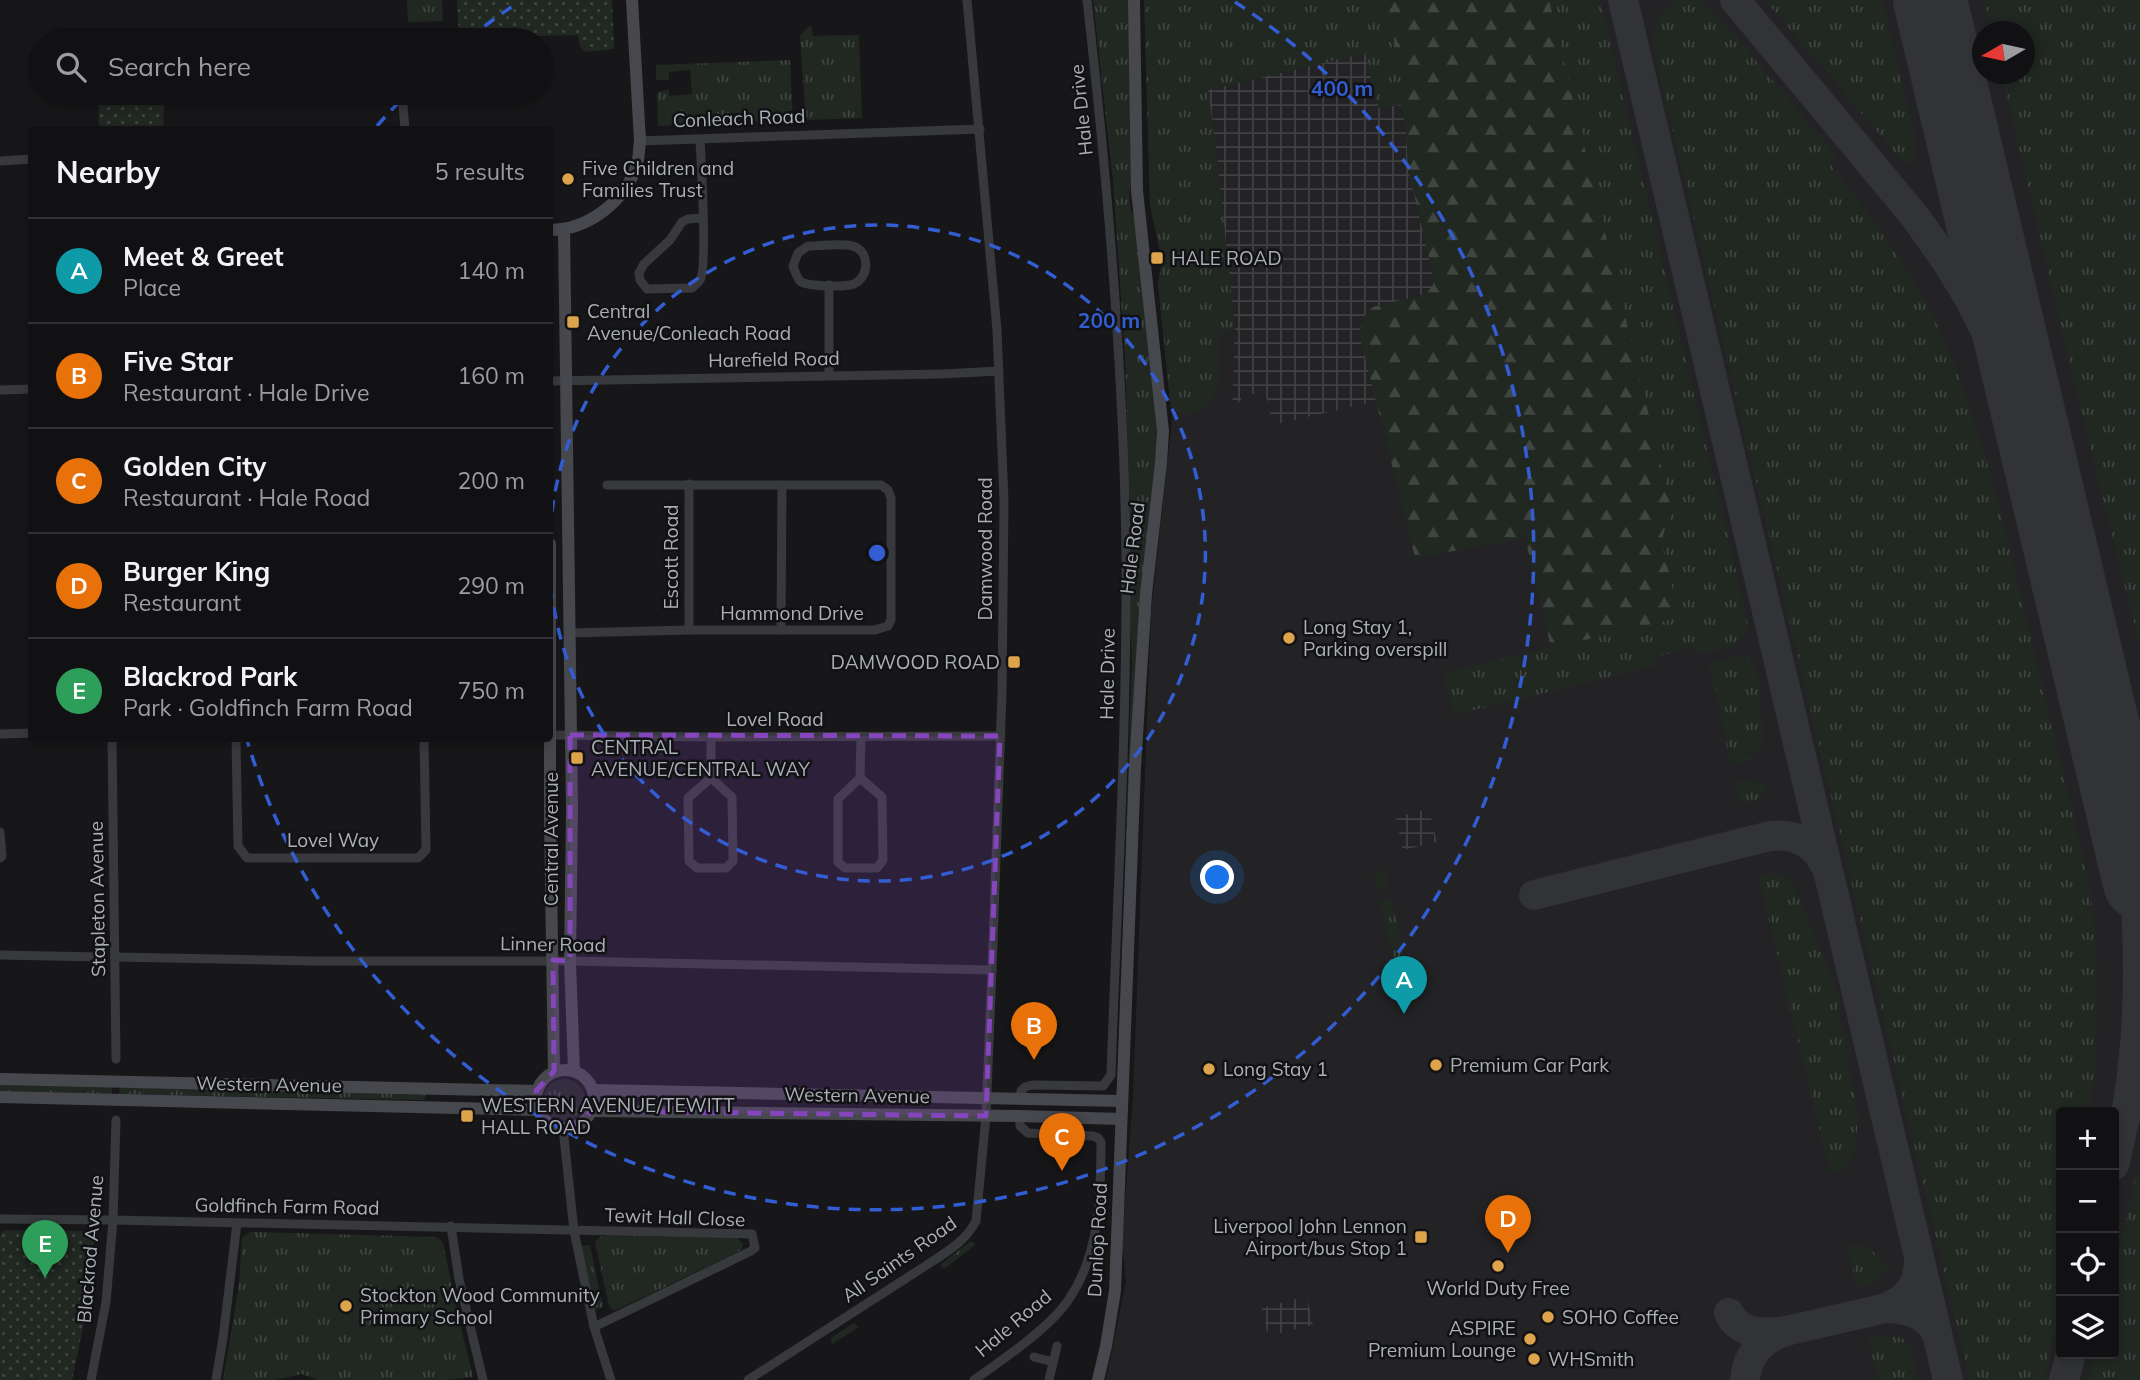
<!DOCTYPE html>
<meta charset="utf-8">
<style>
:root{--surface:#111113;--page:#1a1a1c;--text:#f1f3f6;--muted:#9c9da0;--line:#303133;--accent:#1a73e8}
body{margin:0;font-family:Mulish,sans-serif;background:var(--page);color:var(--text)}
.controls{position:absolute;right:21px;bottom:21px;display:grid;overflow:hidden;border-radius:7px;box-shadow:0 4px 10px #0003}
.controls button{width:63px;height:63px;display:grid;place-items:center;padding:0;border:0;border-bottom:2px solid var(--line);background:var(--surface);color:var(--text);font:35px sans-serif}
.compass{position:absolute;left:1972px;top:21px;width:63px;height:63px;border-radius:50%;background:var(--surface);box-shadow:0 4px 10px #0003;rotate:261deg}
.you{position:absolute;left:1218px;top:878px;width:24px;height:24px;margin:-18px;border:5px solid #fff;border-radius:50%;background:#1a73e8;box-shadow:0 0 0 10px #1a73e833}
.badge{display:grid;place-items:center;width:46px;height:46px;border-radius:50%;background:var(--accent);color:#fff;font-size:23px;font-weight:700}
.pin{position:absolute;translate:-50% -58px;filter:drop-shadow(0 2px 4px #0008)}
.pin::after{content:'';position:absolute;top:37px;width:24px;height:21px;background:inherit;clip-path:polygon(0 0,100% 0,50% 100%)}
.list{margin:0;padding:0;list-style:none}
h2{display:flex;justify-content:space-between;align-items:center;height:91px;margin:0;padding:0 28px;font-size:30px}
h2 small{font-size:23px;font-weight:400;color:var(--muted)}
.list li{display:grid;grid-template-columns:46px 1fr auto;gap:21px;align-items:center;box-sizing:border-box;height:105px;padding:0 28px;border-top:2px solid var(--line)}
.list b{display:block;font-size:26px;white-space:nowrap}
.list p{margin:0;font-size:23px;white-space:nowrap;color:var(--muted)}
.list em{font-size:23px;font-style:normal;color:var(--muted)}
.icon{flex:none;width:38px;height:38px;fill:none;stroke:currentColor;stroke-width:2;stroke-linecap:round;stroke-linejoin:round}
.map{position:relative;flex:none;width:2140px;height:1380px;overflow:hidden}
.search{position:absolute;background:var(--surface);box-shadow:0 4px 10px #0003;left:28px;top:28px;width:525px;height:77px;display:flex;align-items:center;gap:18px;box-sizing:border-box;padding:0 24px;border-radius:38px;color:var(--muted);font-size:26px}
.panel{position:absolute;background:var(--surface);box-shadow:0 4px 10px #0003;left:28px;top:126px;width:525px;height:616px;border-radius:7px}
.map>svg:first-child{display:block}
.built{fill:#232325;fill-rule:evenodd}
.industrial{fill:url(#industrial-grid)}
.grass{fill:url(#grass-tufts)}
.forest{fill:url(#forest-firs)}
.park{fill:url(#park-dots)}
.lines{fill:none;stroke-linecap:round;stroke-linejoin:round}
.taxiway{stroke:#323336;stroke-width:30}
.runway{stroke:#323336;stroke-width:74}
.street{stroke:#38393d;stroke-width:9}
.secondary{stroke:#47484d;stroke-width:12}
.marked{fill:#8546bd;fill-opacity:0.2;stroke:#8546bd;stroke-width:5;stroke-dasharray:14 9;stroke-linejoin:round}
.ring{fill:none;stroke:#325dd3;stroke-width:3.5;stroke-dasharray:12 9}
.poi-dot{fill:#dda44b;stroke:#121214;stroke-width:2.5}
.labels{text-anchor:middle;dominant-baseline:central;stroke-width:5;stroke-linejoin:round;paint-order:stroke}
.street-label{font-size:19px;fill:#abafb7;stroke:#121214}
.poi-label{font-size:19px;fill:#abafb7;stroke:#121214;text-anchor:start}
.centre{fill:#325dd3;stroke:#121214;stroke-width:3.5}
.ring-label{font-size:21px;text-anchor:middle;font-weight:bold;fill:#325dd3;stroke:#121214;stroke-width:5;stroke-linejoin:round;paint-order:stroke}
</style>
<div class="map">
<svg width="2140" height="1380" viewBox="0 0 2140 1380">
<defs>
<pattern id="industrial-grid" width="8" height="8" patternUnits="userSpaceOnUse" patternTransform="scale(1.75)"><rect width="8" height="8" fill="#232325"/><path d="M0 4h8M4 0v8" fill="none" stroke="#404042"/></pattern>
<pattern id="grass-tufts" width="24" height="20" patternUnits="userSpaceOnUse" patternTransform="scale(1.75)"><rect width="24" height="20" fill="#212822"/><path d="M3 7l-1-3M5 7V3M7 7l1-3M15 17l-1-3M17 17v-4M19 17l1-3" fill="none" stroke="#3f4540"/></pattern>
<pattern id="forest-firs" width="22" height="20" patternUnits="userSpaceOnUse" patternTransform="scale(1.75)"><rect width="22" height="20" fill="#212822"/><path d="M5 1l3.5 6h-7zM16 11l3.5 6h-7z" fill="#3f4540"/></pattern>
<pattern id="park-dots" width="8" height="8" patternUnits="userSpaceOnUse" patternTransform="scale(1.75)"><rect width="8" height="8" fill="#212822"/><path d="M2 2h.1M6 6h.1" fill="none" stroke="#3f4540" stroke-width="1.8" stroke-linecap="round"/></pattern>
</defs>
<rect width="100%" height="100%" fill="#171719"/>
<path class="built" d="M 1144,0 L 2140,0 L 2140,1380 L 1106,1380 L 1126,1281 L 1122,1243 L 1133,1096 L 1151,613 L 1172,420 L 1158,284 L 1162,261 L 1150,205 ZM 1982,32 L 2024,32 L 2024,74 L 1982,74 ZM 2061,1112 L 2114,1112 L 2114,1354 L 2061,1354 Z"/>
<g class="industrial">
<path d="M 1365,53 L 1379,108 L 1401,105 L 1406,130 L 1408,168 L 1433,276 L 1433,285 L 1427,294 L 1373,307 L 1359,333 L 1376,401 L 1273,425 L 1265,391 L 1244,396 L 1232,410 L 1235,330 L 1218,167 L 1208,90 Z"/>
<path d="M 1429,809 L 1437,842 L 1403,850 L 1396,817 Z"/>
<path d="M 1307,1296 L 1313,1325 L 1272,1335 L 1271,1332 L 1267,1332 L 1262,1308 Z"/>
</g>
<g class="grass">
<path d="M 407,0 L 442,0 L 443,21 L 408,22 Z"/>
<path d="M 1093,0 L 1130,0 L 1133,174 C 1128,191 1127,209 1138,224 L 1157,413 L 1156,465 L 1128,845 L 1126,841 L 1132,660 L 1130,625 L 1131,543 L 1125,357 L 1113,182 Z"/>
<path d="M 1144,0 L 1385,0 L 1408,103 L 1379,109 L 1365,53 L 1208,90 L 1218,167 L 1235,330 L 1222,331 C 1212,352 1228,371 1213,396 C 1208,404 1201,411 1192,414 C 1181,418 1175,410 1170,401 L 1158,284 L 1162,261 L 1150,205 Z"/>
<path d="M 1549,0 L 1600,0 L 1744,604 L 1748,627 L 1744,638 L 1735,646 L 1702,654 L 1687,648 L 1660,656 L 1655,663 L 1655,666 L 1454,715 L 1443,673 L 1676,618 L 1671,580 L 1661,542 L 1663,532 L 1672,510 Z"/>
<path d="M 1680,0 L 1700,1 L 1716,13 L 1837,157 L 1830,164 C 1863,207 1898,251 1924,299 C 1958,363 1980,434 1999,504 L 2085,865 C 2102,948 2100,1029 2090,1112 L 2061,1112 L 2061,1303 L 2044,1380 L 1970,1380 L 1654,52 C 1651,31 1658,7 1680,0 Z"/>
<path d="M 1765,0 L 1882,0 L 1916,142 L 1916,154 L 1913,161 L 1907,163 L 1898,156 Z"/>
<path d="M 1984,0 L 2140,0 L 2140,647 L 2074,382 L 2002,74 L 2024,74 L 2024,32 L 1992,31 Z"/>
<path d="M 811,26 L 813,36 L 859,35 L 862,118 L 806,120 L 800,36 L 807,28 Z"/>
<path d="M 790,60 L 793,120 L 658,126 L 657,92 L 669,90 L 669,96 L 692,94 L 690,70 L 669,72 L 669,80 L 656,80 L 656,65 Z"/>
<path d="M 1735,657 L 1744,657 L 1754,663 L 1760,686 L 1763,744 L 1752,758 L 1731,766 L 1709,663 Z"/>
<path d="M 1745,780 L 1767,785 C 1766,798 1752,802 1741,805 L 1735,782 Z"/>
<path d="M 1384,870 L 1388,876 L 1388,888 L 1377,891 L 1374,872 Z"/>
<path d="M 1777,873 L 1787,877 L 1793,883 L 1839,996 L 1839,1017 L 1850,1058 L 1847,1059 L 1858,1111 L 1856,1149 L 1846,1169 L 1830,1173 L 1758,875 Z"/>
<path d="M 1391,898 L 1413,993 L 1402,996 L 1379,901 Z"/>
<circle cx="564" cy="1100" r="21"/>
<path d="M 0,1085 L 112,1087 L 112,1094 L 0,1091 Z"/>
<path d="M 120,1087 L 425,1093 L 424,1100 L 119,1094 Z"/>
<path d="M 2140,1170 L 2140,1380 L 2088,1380 L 2094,1354 L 2114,1354 L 2114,1271 L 2136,1176 Z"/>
<path d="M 251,1232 L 437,1237 L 443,1243 L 461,1328 L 473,1377 L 446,1380 L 318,1380 L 302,1374 L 275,1380 L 223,1380 L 239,1285 L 242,1237 Z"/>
<path d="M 601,1236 L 736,1238 L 743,1243 L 742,1249 L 736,1253 L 614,1311 L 609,1306 L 595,1242 Z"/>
<path d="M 971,1241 L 976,1244 L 944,1269 L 940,1265 Z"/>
<path d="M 1854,1244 C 1870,1247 1881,1257 1892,1269 L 1881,1272 L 1882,1277 L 1873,1279 L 1874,1284 L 1857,1287 L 1847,1245 Z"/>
<path d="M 590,1245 L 603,1307 L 595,1310 L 581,1246 Z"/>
<path d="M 854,1323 L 859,1327 L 832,1344 L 831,1338 Z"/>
<path d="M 1885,1335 L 1886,1338 L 1895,1336 L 1896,1338 L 1902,1337 L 1907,1345 L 1909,1344 L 1914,1362 L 1916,1362 L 1915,1380 L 1879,1380 L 1868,1339 Z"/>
</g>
<path class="forest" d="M 1385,0 L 1549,0 L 1672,511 L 1667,522 L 1661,542 L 1671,580 L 1672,602 L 1677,618 L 1551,648 L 1525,538 L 1415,558 L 1359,333 L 1365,315 L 1373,307 L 1426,294 L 1433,285 L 1433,276 L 1408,168 L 1406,130 L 1401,105 L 1408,102 Z"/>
<g class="park">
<path d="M 457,0 L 612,0 L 614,49 L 586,52 L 580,46 L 578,35 L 464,38 L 459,34 Z"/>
<path d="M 98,93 L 164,93 L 163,129 L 99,129 Z"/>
<path d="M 4,1230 L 88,1231 L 94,1237 L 85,1318 L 72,1380 L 0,1380 L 0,1235 Z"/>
</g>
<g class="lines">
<g class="taxiway">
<path d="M 1623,0 L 1948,1380"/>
<path d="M 1735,0 L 1916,218 L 1947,262 L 1970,300 L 2007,373 L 2024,413 L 2054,520"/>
<path d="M 1534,895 L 1770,836 C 1794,833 1814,842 1825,865"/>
<path d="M 2114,1165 C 2119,1144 2124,1123 2128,1102 C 2140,1029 2140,951 2134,877 C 2131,843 2122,810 2115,777"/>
<path d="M 1919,1260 C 1919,1284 1908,1299 1886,1308 C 1909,1309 1929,1314 1938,1337"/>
<path d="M 1729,1313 C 1739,1335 1765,1334 1786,1331 C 1762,1339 1747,1354 1745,1380"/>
<path d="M 1786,1331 L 1886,1308"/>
<path d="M 2064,1380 L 2071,1354"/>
</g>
<path class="runway" d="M 1930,0 L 2140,883"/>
<g class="street">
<path d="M 333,93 L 338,93"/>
<path d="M 402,93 L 405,130"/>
<path d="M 700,140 C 701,161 708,267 700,280 C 698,283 695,285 692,288 L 647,289 L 640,280 L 639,273 L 644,264 L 670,240 L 682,222 L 688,219 L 702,218"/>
<path d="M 640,141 L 980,129"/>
<path d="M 0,161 L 32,159"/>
<path d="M 808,246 C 818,246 844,243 852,246 C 870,250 870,277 854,284 C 846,287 807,287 800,281 C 797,278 795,271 793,266 L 798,253 Z"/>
<path d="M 829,375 L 829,285"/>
<path d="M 550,381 L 942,374 L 999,371"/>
<path d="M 0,390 L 32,389"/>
<path d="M 689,484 L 689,630"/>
<path d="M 781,630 L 782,485"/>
<path d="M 569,633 L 689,630 L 875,630 L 888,626 L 891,620 L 891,498 L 888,490 L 881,485 L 607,485"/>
<path d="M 0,734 L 32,733"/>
<path d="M 550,735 L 711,737 L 1000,736"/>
<path d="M 711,737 L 711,778 L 732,797 L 733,861 L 726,868 L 697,868 L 689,861 L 688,798 L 711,778"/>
<path d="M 112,738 L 116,1059"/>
<path d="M 236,738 L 238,846 L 247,858 L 418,858 L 426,850 L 424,738"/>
<path d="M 860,778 L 838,799 L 838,862 L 845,868 L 877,868 L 883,860 L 882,797 L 860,778 L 861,736"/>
<path d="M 0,832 L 2,856 L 0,858"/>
<path d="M 0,955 L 100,957"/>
<path d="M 115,957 L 312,961 L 570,961 L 992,970"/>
<path d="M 99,972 L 99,946"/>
<path d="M 1020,1099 L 1021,1091 L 1025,1087 L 1032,1085 L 1103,1086 L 1111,1075 C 1117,902 1127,729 1126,556 C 1124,370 1108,184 1087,0"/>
<path d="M 563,1128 L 574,1231 L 594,1327 L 611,1380"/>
<path d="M 0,1219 L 113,1220 L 752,1234 L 755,1248 L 751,1251 L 594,1327"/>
<path d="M 451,1226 L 459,1279 L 483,1380"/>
<path d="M 1034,1357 L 1053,1362"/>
<path d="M 91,1380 L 106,1302 L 113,1220 L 116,1120"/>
<path d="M 216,1380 L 223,1338 L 237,1223"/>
<path d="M 748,1380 L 933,1261 C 950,1250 966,1240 976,1221 L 986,1116 L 992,970 L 1002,693 L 1004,501 L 997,330 L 967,0"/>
<path d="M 974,1380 C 1002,1360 1051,1327 1069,1299 C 1100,1254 1101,1194 1101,1142 L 1098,1138 L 1093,1136 L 1028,1133 L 1020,1126 L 1020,1116"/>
<path d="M 1049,1380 L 1057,1346"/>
</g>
<g class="secondary">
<path d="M 550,230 C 588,230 626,201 637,164 C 639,157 639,149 640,141 L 632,0"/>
<path d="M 564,230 L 572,809 L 570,961 L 574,1071"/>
<path d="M 550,544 L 550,816 L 554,1071"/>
<circle cx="565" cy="1099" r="29"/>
<path d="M 0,1079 L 536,1091"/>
<path d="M 593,1090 L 1122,1101"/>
<path d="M 0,1097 L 538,1110"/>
<path d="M 591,1111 L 1020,1116 L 1121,1119"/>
<path d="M 1098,1380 L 1106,1346 L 1115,1291 L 1135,767 L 1146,594 L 1161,463 L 1163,431 L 1137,191 L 1134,0"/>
</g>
</g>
<path class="marked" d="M 570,735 L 1000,736 L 986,1116 L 591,1111 L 580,1124 L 563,1128 L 542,1117 L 536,1091 L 554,1071 L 553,960 L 570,961 Z"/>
<g class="ring">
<path d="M550 533A328 328 0 1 1 550 573"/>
<path d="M377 126A657 657 0 0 1 404 97M468 39A657 657 0 0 1 519 2M1235 2A657 657 0 1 1 247 740"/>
</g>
<g class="poi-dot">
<circle cx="568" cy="179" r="7"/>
<rect x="1150" y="251" width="14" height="14" rx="3.5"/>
<rect x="566" y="315" width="14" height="14" rx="3.5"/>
<circle cx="1289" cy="638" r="7"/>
<rect x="1007" y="655" width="14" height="14" rx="3.5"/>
<rect x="570" y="751" width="14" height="14" rx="3.5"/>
<circle cx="1436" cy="1065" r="7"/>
<circle cx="1209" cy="1069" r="7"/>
<rect x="460" y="1109" width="14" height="14" rx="3.5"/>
<rect x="1414" y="1230" width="14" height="14" rx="3.5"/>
<circle cx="1498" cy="1266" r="7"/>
<circle cx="346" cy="1306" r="7"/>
<circle cx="1548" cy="1317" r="7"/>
<circle cx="1530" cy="1339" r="7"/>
<circle cx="1534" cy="1359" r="7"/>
</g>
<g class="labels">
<g class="street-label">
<text transform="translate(1081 110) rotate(-96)">Hale Drive</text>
<text transform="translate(739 118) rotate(-2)">Conleach Road</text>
<text transform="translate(774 359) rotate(-1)">Harefield Road</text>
<text transform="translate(1132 548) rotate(-83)">Hale Road</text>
<text transform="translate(985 549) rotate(-90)">Damwood Road</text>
<text transform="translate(671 557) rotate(-90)">Escott Road</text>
<text x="792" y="613">Hammond Drive</text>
<text transform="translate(1107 674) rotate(-89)">Hale Drive</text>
<text x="775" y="719">Lovel Road</text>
<text transform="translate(551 839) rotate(-90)">Central Avenue</text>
<text x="333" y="840">Lovel Way</text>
<text transform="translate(97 899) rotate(-91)">Stapleton Avenue</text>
<text transform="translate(553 944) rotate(1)">Linner Road</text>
<text transform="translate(269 1084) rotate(1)">Western Avenue</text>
<text transform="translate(857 1095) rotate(1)">Western Avenue</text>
<text transform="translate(287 1206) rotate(1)">Goldfinch Farm Road</text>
<text transform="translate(675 1217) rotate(2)">Tewit Hall Close</text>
<text transform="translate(1097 1240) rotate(-87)">Dunlop Road</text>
<text transform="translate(90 1249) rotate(-85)">Blackrod Avenue</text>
<text transform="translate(899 1259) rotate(-35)">All Saints Road</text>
<text transform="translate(1013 1323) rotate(-40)">Hale Road</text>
</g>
<g class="poi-label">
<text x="582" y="168">Five Children and<tspan x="582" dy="22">Families Trust</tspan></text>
<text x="1171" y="258">HALE ROAD</text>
<text x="587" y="311">Central<tspan x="587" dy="22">Avenue/Conleach Road</tspan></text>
<text x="1303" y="627">Long Stay 1,<tspan x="1303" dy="22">Parking overspill</tspan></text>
<text x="1000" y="662" text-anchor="end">DAMWOOD ROAD</text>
<text x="591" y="747">CENTRAL<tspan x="591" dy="22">AVENUE/CENTRAL WAY</tspan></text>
<text x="1450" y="1065">Premium Car Park</text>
<text x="1223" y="1069">Long Stay 1</text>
<text x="481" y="1105">WESTERN AVENUE/TEWITT<tspan x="481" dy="22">HALL ROAD</tspan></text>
<text x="1407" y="1226" text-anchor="end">Liverpool John Lennon<tspan x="1407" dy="22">Airport/bus Stop 1</tspan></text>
<text x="1498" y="1288" text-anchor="middle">World Duty Free</text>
<text x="360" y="1295">Stockton Wood Community<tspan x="360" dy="22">Primary School</tspan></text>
<text x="1562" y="1317">SOHO Coffee</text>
<text x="1516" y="1328" text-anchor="end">ASPIRE<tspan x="1516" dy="22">Premium Lounge</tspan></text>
<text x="1548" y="1359">WHSmith</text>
</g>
</g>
<circle cx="877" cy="553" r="10" class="centre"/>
<g class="ring-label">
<text x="1342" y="96">400 m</text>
<text x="1109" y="328">200 m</text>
</g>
</svg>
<div class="controls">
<button>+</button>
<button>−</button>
<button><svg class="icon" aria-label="locate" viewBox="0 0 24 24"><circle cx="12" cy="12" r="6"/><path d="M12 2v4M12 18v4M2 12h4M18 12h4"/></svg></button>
<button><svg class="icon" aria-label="layers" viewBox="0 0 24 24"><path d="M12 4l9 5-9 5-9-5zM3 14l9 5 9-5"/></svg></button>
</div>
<svg class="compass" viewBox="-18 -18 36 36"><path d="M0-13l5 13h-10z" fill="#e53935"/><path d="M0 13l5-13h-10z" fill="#9c9da0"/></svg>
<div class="you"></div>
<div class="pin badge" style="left:1404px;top:1014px;background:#0f9aa8">A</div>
<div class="pin badge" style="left:1034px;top:1060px;background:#e8710a">B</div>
<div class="pin badge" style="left:1062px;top:1171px;background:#e8710a">C</div>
<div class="pin badge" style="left:1508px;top:1253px;background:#e8710a">D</div>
<div class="pin badge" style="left:45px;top:1278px;background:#2e9e5b">E</div>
<div class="search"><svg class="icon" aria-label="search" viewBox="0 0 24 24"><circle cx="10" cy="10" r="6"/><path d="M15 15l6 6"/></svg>Search here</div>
<section class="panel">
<h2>Nearby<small>5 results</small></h2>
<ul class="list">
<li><span class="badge" style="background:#0f9aa8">A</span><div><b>Meet &amp; Greet</b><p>Place</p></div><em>140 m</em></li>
<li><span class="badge" style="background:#e8710a">B</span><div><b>Five Star</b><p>Restaurant · Hale Drive</p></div><em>160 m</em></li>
<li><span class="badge" style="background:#e8710a">C</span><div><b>Golden City</b><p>Restaurant · Hale Road</p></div><em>200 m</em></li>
<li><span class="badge" style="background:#e8710a">D</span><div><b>Burger King</b><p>Restaurant</p></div><em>290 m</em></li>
<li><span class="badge" style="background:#2e9e5b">E</span><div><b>Blackrod Park</b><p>Park · Goldfinch Farm Road</p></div><em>750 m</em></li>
</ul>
</section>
</div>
